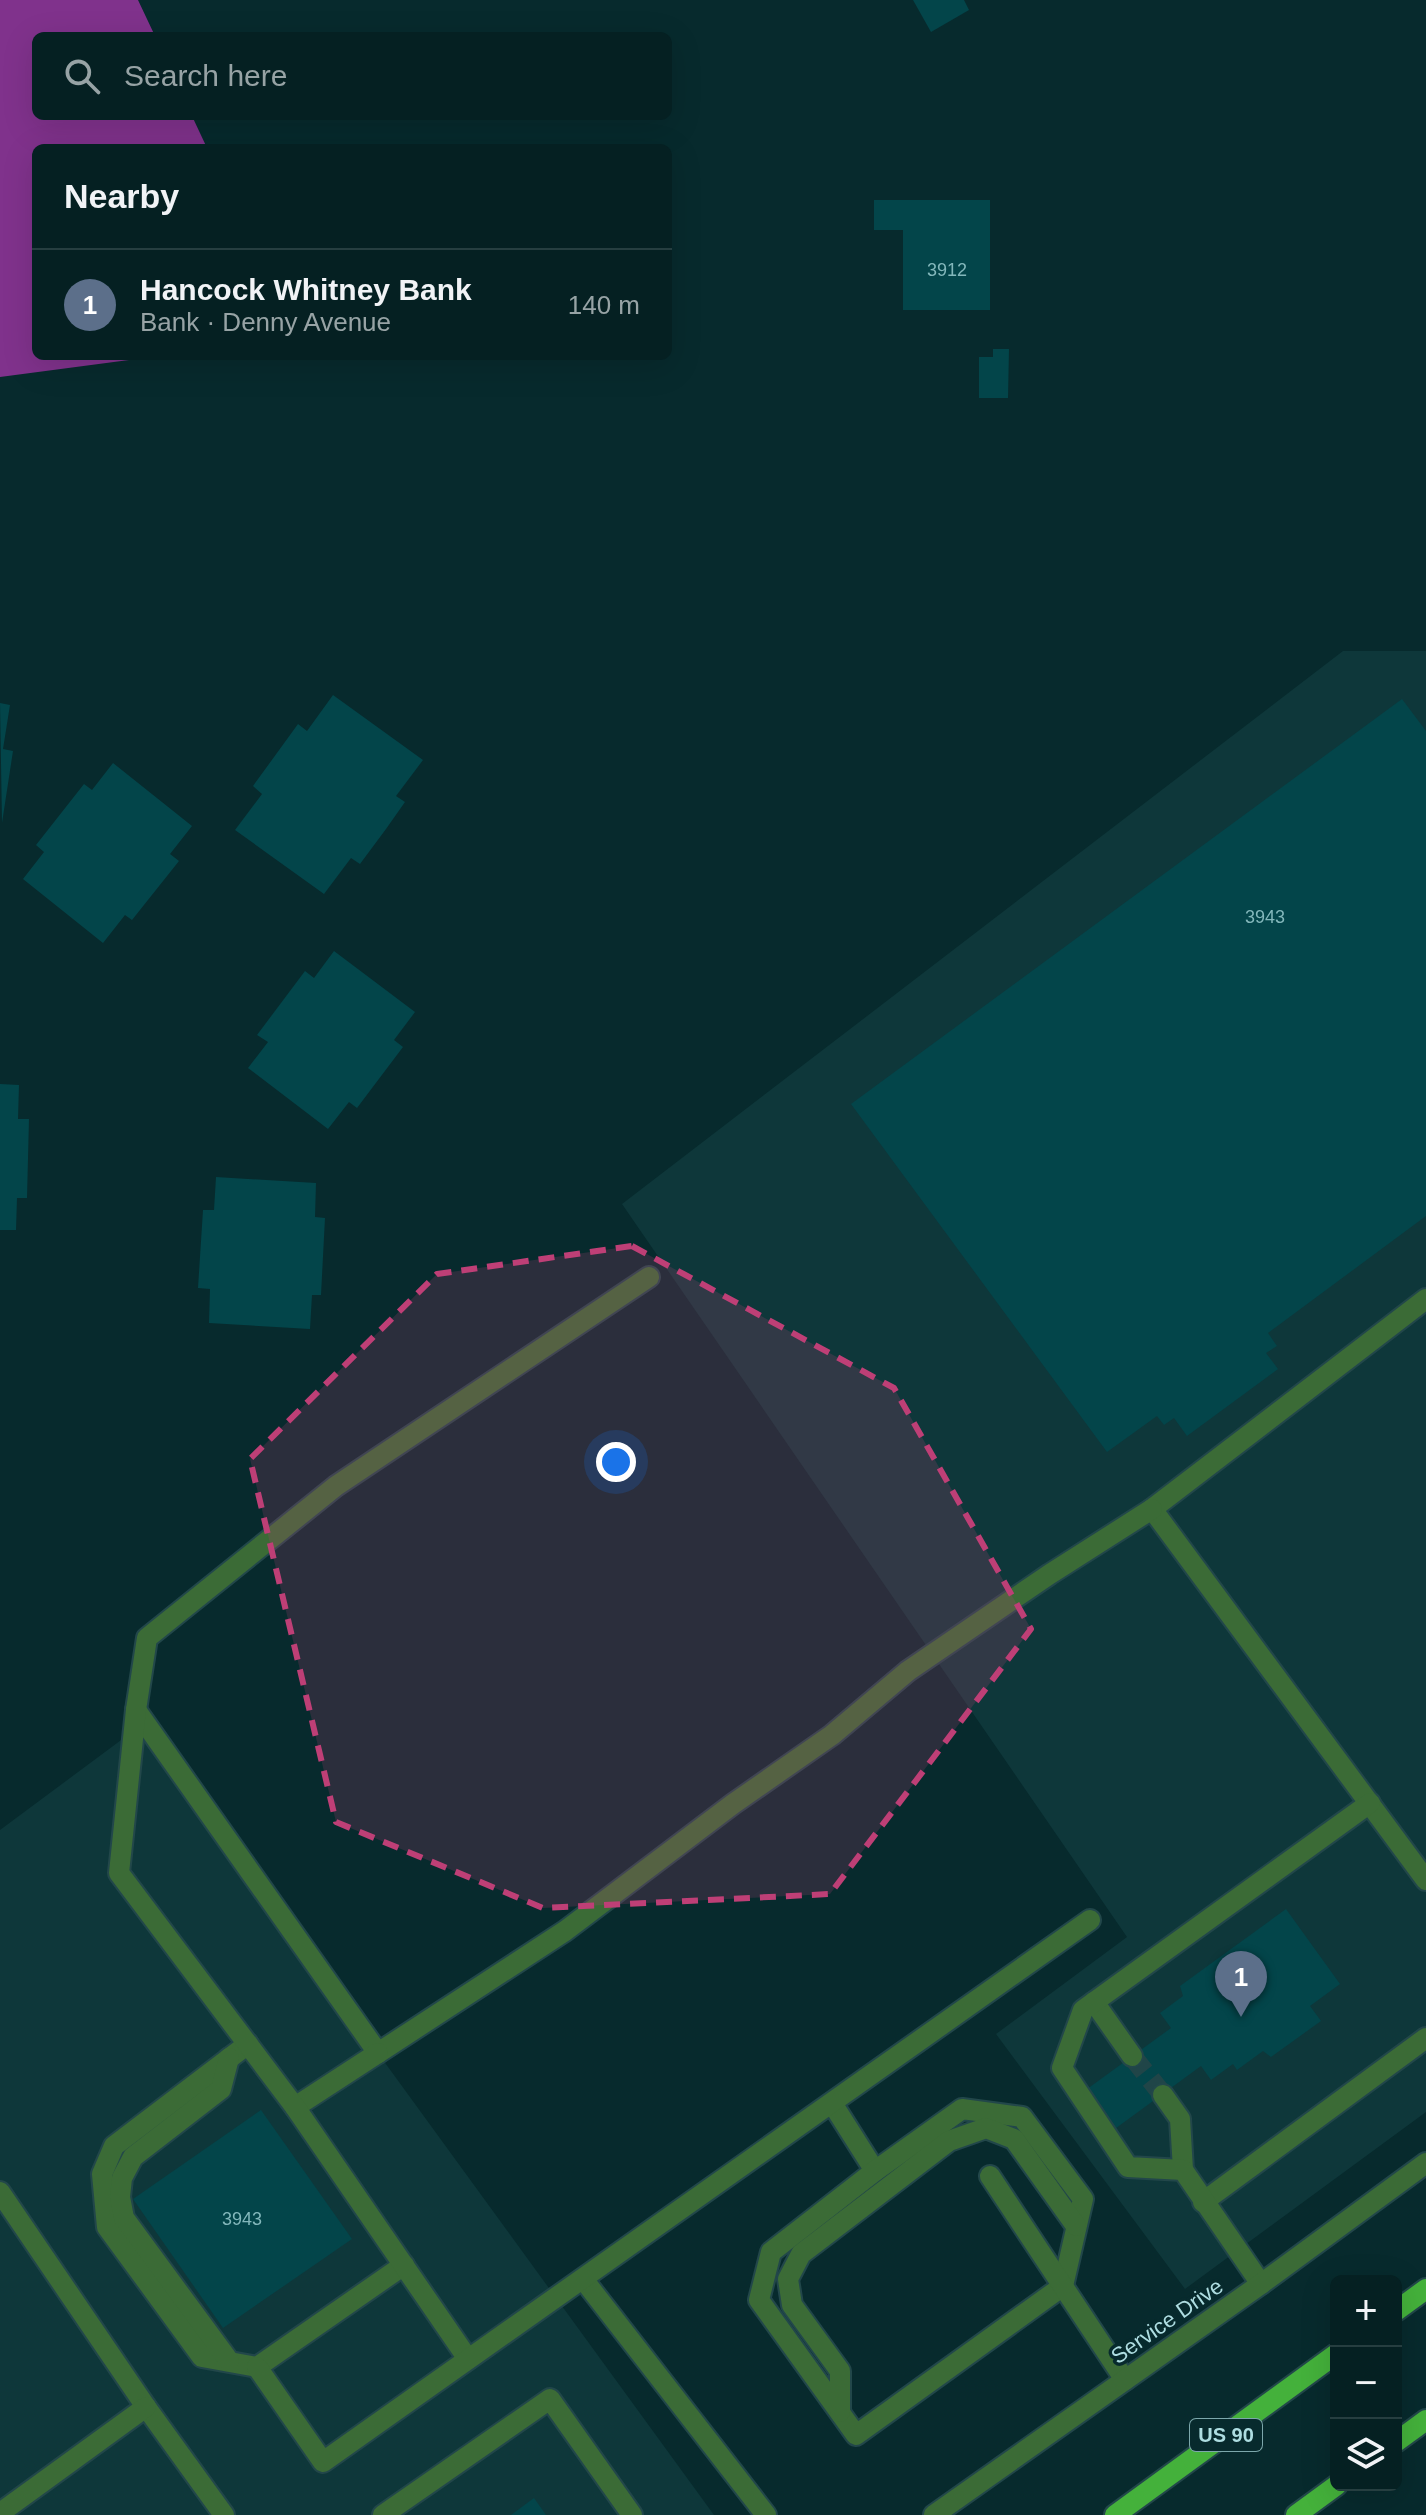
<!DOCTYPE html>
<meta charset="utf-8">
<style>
:root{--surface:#052022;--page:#132d2f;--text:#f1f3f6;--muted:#97a3a5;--line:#263e40;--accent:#8c9099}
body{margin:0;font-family:Arial,sans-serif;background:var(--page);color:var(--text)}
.controls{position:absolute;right:24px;bottom:24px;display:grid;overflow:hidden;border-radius:12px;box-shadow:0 8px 32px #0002}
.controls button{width:72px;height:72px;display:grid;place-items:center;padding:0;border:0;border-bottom:2px solid var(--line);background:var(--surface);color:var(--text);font:40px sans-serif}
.you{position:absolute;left:616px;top:1462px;width:28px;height:28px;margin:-20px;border:6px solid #fff;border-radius:50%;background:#1a73e8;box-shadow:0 0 0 12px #1a73e833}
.badge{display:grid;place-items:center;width:52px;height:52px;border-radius:50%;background:var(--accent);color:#fff;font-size:26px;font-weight:700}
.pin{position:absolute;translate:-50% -66px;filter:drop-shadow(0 2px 4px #0008)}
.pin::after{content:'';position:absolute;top:42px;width:28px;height:24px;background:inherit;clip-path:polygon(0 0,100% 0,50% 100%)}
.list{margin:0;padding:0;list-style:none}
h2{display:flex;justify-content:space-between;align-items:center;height:104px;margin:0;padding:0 32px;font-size:34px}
h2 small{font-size:26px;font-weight:400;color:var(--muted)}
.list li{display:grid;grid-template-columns:52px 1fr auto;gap:24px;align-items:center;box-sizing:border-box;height:112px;padding:0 32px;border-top:2px solid var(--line)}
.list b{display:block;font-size:30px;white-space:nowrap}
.list p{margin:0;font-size:26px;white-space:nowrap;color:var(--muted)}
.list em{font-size:26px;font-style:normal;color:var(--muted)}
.icon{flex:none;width:44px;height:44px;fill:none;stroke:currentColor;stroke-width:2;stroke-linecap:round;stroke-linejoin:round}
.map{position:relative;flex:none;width:1426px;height:2515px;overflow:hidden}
.search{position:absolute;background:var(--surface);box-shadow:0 8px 32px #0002;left:32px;top:32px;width:640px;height:88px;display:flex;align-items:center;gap:20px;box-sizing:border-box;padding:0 28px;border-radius:12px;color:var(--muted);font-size:30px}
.panel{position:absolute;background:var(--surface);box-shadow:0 8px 32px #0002;left:32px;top:144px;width:640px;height:216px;border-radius:12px}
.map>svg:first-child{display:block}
.built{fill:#0e373a}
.forest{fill:#80328c}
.building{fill:#03454a}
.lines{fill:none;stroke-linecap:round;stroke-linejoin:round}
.minor-tunnel{stroke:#204548;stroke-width:20;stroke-dasharray:20 10;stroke-linecap:butt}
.minor-casing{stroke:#22474a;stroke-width:24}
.major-casing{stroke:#22474a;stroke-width:24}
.minor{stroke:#3b6b36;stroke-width:20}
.major{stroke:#44b13b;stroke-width:20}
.marked{fill:#be3f76;fill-opacity:0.2;stroke:#be3f76;stroke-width:6;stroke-dasharray:16 10;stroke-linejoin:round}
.labels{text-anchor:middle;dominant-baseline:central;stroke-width:7;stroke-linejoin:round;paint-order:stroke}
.number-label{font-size:18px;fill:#83b7bb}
.shield{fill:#072a2d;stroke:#7ca7ab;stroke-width:2}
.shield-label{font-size:20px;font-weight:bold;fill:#aedde1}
.street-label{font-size:22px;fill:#aedde1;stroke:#072a2d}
</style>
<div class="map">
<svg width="1426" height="2515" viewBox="0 0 1426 2515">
<rect width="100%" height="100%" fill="#072a2d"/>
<g class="built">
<path d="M 1343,651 L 1426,651 L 1426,2112 L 1185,2289 L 996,2034 L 1127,1937 L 622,1204 Z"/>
<path d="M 140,1726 L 714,2515 L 0,2515 L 0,1830 Z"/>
</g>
<path class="forest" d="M 0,0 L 138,0 L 155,36 L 36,36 L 36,116 L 192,116 L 207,148 L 36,148 L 36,356 L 131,356 L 129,360 L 0,377 Z"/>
<g class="building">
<path d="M 913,0 L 964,0 L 969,10 L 931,32 Z"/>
<path d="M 874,200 L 990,200 L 990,310 L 903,310 L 903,230 L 874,230 Z"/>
<path d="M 993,349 L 1009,349 L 1008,398 L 979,398 L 979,357 L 993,357 Z"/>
<path d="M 333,695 L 423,760 L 396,796 L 405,802 L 386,829 L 360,864 L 351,858 L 324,894 L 235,830 L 262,794 L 253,786 L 298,724 L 307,731 Z"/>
<path d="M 1402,699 L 1426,731 L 1426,1216 L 1268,1333 L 1277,1346 L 1266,1353 L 1278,1369 L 1187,1436 L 1174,1418 L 1164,1425 L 1157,1416 L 1107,1452 L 851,1104 Z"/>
<path d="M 0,703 L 10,705 L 3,749 L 13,751 L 2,823 Z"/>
<path d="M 113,763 L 192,826 L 170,854 L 179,861 L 132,920 L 125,915 L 103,943 L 23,879 L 44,852 L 36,845 L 84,784 L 92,790 Z"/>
<path d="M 334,951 L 415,1012 L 394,1040 L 403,1047 L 357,1108 L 349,1102 L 328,1129 L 248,1068 L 268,1042 L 257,1035 L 305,971 L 314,978 Z"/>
<path d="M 0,1084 L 19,1085 L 18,1119 L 29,1119 L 27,1198 L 17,1198 L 16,1230 L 0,1230 Z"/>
<path d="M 216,1177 L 316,1183 L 315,1217 L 325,1218 L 321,1295 L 312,1295 L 310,1329 L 209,1323 L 210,1289 L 198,1288 L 203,1210 L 214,1210 Z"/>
<path d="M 1286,1909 L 1340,1984 L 1310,2006 L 1321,2021 L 1271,2057 L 1263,2051 L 1237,2070 L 1233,2064 L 1211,2080 L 1201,2066 L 1112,2131 L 1083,2092 L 1171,2028 L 1160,2013 L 1183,1996 L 1180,1986 Z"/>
<path d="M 261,2110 L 352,2239 L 223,2328 L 133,2199 Z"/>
<path d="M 534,2498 L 546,2515 L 511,2515 Z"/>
</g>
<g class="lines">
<path class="minor-tunnel" d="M 1132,2056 L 1163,2095"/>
<g class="minor-casing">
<g id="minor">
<path d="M 1426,1299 L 1152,1509 L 1426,1880"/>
<path d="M 136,1710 L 378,2053 L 565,1931 L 733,1804 L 832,1735 L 908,1671 L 1050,1574 L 1152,1509"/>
<path d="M 1094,2002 L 1132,2056"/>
<path d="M 248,2044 L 114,2146 L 102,2174 L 107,2227 L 202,2357 L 257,2367 L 404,2265"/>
<path d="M 1163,2095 L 1180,2119 L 1183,2170"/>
<path d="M 832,2103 L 875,2171"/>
<path d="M 295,2107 L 378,2053"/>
<path d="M 962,2109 L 1022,2117 L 1083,2199 L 1063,2286 L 856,2435 L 759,2300 L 771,2252 L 875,2171 Z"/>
<path d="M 990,2176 L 1125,2380"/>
<path d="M 0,2192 L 146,2407 L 224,2515"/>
<path d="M 1203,2202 L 1426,2038"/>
<path d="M 583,2279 L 766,2515"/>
<path d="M 1261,2284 L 1183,2170 L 1128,2167 L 1062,2068 L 1083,2010 L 1370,1803"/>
<path d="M 468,2359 L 295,2107 L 119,1873 L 136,1710 L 147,1638 L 336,1486 L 649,1277"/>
<path d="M 229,2361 L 124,2218 L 120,2197 L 122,2178 L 133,2157 L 221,2089 L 229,2058"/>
<path d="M 257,2367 L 323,2462 L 1090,1920"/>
<path d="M 840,2412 L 840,2371 L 792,2305 L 788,2279 L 801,2254 L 949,2141 L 986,2128 L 1014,2139 L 1076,2226"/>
<path d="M 0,2513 L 146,2407"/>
<path d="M 383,2515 L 550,2399 L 632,2515"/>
<path d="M 934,2515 L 1261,2284 L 1426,2163"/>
</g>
</g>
<g class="major-casing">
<g id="major">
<path d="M 1396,2311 L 1426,2289"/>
<path d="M 1396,2442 L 1426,2420"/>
<path d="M 1115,2515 L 1336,2354"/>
<path d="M 1296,2515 L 1337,2485"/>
</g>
</g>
<use href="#minor" class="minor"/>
<use href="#major" class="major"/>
</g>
<path class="marked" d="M 632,1246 L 894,1388 L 1031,1629 L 830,1894 L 543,1908 L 336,1822 L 250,1459 L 437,1274 Z"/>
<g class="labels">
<g class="number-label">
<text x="947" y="270">3912</text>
<text x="1265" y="917">3943</text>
<text x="242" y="2219">3943</text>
</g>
<rect class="shield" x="1190" y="2419" width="72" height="32" rx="6"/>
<g class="shield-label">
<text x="1226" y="2435">US 90</text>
</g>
<g class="street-label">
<text transform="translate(1167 2321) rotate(-35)">Service Drive</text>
</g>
</g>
</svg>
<div class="controls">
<button>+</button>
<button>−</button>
<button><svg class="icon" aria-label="layers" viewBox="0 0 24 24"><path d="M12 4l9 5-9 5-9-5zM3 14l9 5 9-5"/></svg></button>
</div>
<div class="you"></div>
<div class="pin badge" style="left:1241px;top:2017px;background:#5c6f8a">1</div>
<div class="search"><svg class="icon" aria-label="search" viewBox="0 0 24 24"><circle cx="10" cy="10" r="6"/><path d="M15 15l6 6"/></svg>Search here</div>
<section class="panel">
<h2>Nearby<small></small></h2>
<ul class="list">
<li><span class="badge" style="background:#5c6f8a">1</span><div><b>Hancock Whitney Bank</b><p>Bank · Denny Avenue</p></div><em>140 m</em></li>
</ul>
</section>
</div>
